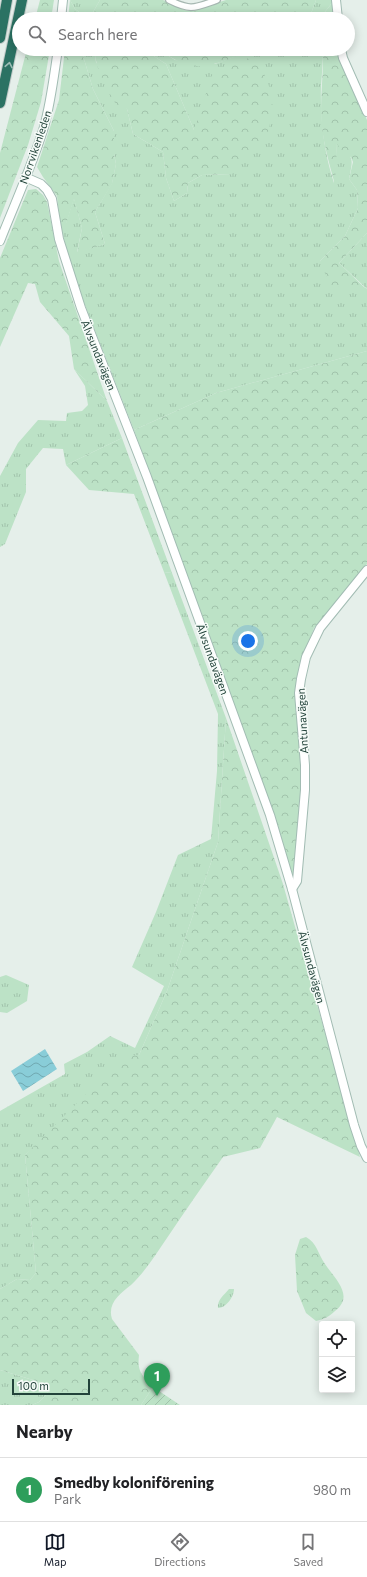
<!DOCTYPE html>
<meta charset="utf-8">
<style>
:root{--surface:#fff;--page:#f6f6f6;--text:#202124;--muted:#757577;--line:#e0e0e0;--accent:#111827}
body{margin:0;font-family:Commissioner,sans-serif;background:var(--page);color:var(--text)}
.controls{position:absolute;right:12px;bottom:12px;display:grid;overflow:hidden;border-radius:4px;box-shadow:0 2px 10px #0003}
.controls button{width:36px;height:36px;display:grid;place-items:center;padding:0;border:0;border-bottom:1px solid var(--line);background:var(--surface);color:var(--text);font:20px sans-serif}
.scale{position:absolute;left:12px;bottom:10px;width:78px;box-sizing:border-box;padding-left:4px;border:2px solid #22433a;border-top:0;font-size:11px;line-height:14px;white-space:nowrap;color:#22433a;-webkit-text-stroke:3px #f6fbf8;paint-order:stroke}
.you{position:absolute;left:248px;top:641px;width:14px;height:14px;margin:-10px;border:3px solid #fff;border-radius:50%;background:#1a73e8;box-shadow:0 0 0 6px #1a73e833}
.badge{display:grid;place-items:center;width:26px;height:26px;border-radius:50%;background:var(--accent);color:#fff;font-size:13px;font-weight:700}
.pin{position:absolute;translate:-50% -33px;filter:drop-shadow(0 1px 2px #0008)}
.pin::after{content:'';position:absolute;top:21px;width:14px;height:12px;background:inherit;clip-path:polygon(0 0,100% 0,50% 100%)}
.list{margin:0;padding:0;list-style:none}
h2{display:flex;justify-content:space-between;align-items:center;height:52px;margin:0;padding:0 16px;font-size:17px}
h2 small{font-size:13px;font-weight:400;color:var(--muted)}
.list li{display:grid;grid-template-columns:26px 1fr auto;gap:12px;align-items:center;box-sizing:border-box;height:64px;padding:0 16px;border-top:1px solid var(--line)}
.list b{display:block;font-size:15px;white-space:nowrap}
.list p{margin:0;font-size:13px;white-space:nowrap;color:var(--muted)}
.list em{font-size:13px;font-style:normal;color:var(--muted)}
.icon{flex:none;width:22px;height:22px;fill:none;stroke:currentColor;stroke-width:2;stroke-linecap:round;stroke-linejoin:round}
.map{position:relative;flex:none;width:367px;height:1405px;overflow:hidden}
.search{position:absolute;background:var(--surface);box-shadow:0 2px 10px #0003;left:12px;right:12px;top:12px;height:44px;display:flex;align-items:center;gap:10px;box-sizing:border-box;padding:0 14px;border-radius:22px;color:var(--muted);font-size:15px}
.sheet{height:116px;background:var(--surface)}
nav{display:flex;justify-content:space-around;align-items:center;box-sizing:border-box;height:56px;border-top:1px solid var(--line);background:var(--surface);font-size:11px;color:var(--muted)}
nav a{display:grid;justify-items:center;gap:2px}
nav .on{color:var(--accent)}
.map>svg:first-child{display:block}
.grass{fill:url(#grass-tufts)}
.forest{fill:url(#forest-crowns)}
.garden{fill:url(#garden-furrows)}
.water{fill:url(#water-waves)}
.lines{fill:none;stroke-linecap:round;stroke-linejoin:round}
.street-casing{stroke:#a7b8b2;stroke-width:8}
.secondary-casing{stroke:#a2bcb3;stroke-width:10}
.highway-casing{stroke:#c1cac8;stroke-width:12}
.street{stroke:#fff;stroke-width:5.5}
.secondary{stroke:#fff;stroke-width:8}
.highway{stroke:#2b7263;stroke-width:10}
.oneway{stroke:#9bbdb5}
.labels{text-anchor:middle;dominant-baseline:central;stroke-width:3;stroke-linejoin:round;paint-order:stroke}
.street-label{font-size:11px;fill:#22433a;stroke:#f6fbf8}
</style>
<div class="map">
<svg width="367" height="1405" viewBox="0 0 367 1405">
<defs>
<pattern id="grass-tufts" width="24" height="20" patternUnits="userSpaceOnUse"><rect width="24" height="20" fill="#bce2c6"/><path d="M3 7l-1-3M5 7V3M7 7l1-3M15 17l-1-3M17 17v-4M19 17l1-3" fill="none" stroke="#a1c3ab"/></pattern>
<pattern id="forest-crowns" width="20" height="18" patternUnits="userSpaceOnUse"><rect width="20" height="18" fill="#bce2c6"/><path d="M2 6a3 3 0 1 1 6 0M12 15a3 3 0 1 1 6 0" fill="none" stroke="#a1c3ab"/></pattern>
<pattern id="garden-furrows" width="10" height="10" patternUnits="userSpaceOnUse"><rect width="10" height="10" fill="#bce2c6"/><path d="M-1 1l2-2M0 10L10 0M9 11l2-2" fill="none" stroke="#a1c3ab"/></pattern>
<pattern id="water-waves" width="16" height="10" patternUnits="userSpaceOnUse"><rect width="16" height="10" fill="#89cdd8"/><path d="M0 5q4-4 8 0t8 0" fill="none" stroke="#70a8b0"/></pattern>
</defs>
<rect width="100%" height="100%" fill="#e5efea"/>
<g class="grass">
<path d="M 70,0 L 100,0 L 89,19 L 82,19 L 82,14 L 75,9 Z"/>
<path d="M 316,0 L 332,0 L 332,3 L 324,13 L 324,19 L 309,19 Z"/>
<path d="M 81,49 L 94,49 L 96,62 L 127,109 L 133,134 L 163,152 L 166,178 L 174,201 L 187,193 L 188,183 L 202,175 L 232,174 L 194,130 L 166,64 L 143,49 L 158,49 L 175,60 L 215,64 L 255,49 L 323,49 C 323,62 322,73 321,86 C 320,118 324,153 334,183 L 337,142 C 353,159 354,155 349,179 L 357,190 L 358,208 L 345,236 L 320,261 L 367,289 L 339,263 L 367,233 L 367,351 L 216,393 L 134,430 L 74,277 L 60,224 L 66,223 L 74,198 L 82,228 L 77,252 L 105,244 L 95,212 L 112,183 L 116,164 L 114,154 L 114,131 L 93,89 Z"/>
<path d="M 74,369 L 107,401 L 122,438 L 66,465 L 63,449 L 43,448 L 26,469 L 26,492 L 5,544 L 0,547 L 0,476 L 18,443 L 38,420 L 66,421 L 67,413 L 82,411 L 88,405 L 85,386 Z"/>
<path d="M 164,572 L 172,573 L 226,718 L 218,842 L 167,991 L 139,1055 L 25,1155 L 36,1273 L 30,1280 L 17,1279 L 0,1289 L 0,1111 L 65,1074 L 64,1064 L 87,1052 L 110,1036 L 135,1048 L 164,986 L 132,967 L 156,912 L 178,855 L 211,839 L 217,771 L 218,714 Z"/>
<path d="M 6,975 L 29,985 L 27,1001 L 7,1013 L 0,1012 L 0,977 Z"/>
<path d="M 229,1289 L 234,1289 C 234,1297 226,1308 218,1308 C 217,1300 224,1295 229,1289 Z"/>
<path d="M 0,1370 L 43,1383 L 48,1393 L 39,1402 L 32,1405 L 0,1405 Z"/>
</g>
<g class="forest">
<path d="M 40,0 L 54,0 L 51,19 L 35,19 Z"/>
<path d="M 70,0 L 75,9 L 82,14 L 82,19 L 68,19 Z"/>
<path d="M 100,0 L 163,0 L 184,10 L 191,11 L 226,0 L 316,0 L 309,19 L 89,19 Z"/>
<path d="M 332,3 L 334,19 L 324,19 L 324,13 Z"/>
<path d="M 27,49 L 50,49 L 41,102 L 28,145 L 0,218 L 0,153 Z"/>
<path d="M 65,49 L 81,49 L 93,89 L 114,131 L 114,154 L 116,164 L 112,184 L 95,212 L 105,244 L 77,253 L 82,228 L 74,199 L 66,224 L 60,224 L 57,196 L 43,177 L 37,167 L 59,100 Z"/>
<path d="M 94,49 L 143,49 L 166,64 L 194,130 L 213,72 L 249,58 L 262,68 L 272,94 L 272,114 L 267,137 L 232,174 L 202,175 L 188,183 L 187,193 L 174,201 L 166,178 L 163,152 L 133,134 L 127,109 L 117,106 C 105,85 97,73 94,49 Z"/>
<path d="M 158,49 L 255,49 C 238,55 213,68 195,66 C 181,65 169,56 158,49 Z"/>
<path d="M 323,49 L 338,49 L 349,81 L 367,120 L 367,233 L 339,263 L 367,290 L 330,286 L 320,261 L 345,236 L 358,208 L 357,190 L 349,179 L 353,162 L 351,157 L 343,155 L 337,143 L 335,185 C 330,166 324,146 322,127 C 319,101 324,75 323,49 Z"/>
<path d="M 36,189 L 43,195 L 47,202 L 59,261 L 107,401 L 74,369 L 69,336 L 40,302 L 35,284 L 28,283 L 0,347 L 0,258 L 28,190 Z"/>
<path d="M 367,351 L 367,564 L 314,628 L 304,654 L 297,683 L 302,764 L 302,789 L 293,876 L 291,878 L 274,816 L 134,430 L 216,393 Z"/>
<path d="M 122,438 L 172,573 L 164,572 L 134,494 L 89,490 L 66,465 Z"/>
<path d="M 226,718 L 283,884 L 360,1157 L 277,1117 L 260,1148 L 223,1157 C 204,1184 185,1211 167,1238 C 156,1254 145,1272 131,1285 C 120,1294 107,1303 112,1319 L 139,1355 C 137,1372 142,1375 153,1387 L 141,1405 L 32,1405 L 39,1402 L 48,1393 L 43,1383 L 0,1370 L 0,1289 L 17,1279 L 30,1280 L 36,1273 L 25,1155 L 124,1056 L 139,1055 L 167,991 L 218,842 Z"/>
<path d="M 306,1237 C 317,1243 318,1254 325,1264 C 335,1279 355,1296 335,1311 C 329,1317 324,1319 316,1321 L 306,1313 L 297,1291 L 295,1255 L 300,1239 Z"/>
</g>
<path class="garden" d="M 153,1387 L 180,1405 L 141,1405 Z"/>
<path class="water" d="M 45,1049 L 57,1069 L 23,1091 L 11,1071 Z"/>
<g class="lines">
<g class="street-casing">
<path id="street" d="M 169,0 C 191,11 194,8 217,0"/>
</g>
<g class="secondary-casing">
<g id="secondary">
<path d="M 336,0 L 338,19"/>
<path d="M 61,19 L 63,0"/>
<path d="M 341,49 L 343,58 L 367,112"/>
<path d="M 25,177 L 41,184 L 47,190 L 52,199 L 59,239 L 81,308 L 147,477 L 270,815 L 292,889 L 354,1125 L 361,1146 L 367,1158"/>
<path d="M 0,241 C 15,203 32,166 44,127 C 51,102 54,75 58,49"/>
<path d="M 292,889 L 297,881 L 305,790 L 305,765 L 299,693 L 301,679 L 306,657 L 320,628 L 367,570"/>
</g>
</g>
<g class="highway-casing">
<g id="highway">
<path d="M 0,38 L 7,0"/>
<path d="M 0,103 L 22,0"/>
</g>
</g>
<use href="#street" class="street"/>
<use href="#secondary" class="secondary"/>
<use href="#highway" class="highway"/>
</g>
<defs><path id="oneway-chevron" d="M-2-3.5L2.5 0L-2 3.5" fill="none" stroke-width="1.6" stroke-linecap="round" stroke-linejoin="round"/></defs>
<use class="oneway" href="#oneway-chevron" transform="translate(9 65) rotate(-79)"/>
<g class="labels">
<g class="street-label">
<text transform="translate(35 147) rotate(-71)">Norrvikenleden</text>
<text transform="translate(99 355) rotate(68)">Älvsundavägen</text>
<text transform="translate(213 659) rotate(70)">Älvsundavägen</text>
<text transform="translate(302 721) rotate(-93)">Antunavägen</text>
<text transform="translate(312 967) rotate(75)">Älvsundavägen</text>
</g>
</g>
</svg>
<div class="controls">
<button><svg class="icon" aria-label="locate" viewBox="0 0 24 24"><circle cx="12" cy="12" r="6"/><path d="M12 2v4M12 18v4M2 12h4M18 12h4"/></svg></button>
<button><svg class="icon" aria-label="layers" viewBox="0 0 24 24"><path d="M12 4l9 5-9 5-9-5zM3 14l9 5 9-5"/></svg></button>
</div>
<div class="scale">100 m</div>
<div class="you"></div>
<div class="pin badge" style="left:157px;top:1396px;background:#2e9e5b">1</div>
<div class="search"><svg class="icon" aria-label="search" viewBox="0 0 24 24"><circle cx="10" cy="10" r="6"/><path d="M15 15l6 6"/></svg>Search here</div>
</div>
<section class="sheet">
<h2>Nearby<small></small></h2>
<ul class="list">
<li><span class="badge" style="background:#2e9e5b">1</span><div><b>Smedby koloniförening</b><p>Park</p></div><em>980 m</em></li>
</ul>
</section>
<nav>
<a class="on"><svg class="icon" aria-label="map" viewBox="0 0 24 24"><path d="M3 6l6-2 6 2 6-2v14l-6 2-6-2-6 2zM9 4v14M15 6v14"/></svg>Map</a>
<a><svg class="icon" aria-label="directions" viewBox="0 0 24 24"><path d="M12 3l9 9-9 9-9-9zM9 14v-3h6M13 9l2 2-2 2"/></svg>Directions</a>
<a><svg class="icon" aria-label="saved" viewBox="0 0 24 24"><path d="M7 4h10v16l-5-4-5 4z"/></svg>Saved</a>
</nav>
